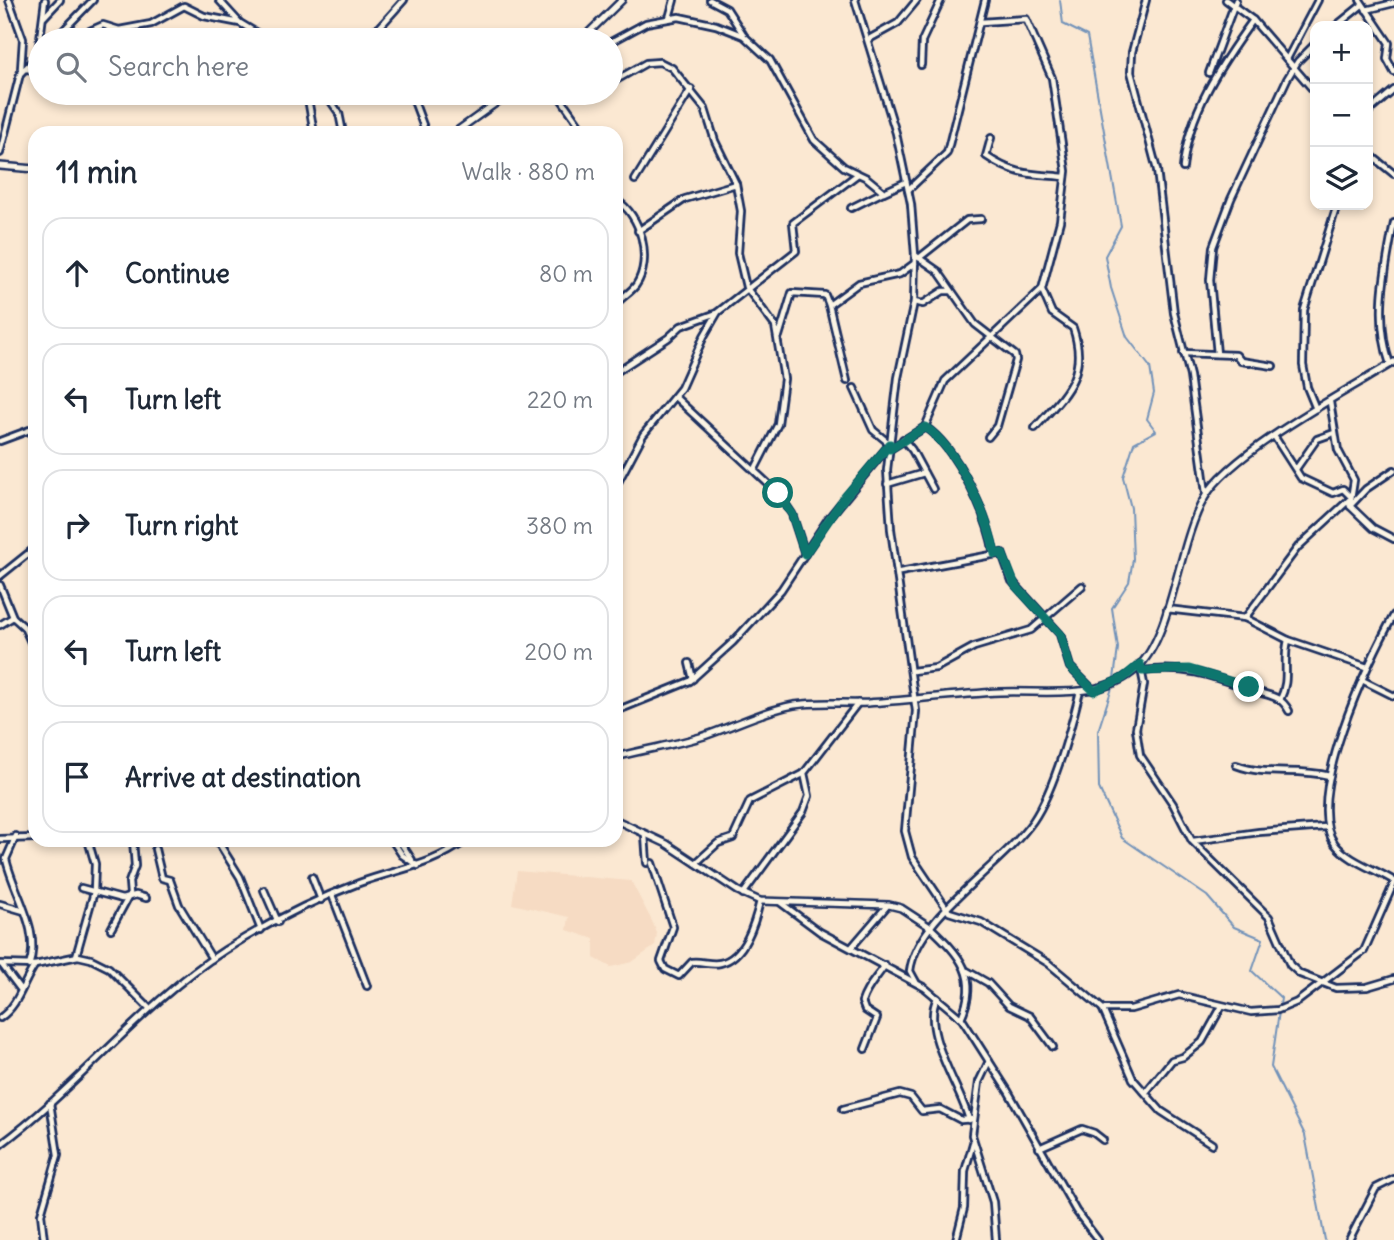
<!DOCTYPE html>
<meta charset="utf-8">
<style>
:root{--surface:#fff;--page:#f2f2f3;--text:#1f2937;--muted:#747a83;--line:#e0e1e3}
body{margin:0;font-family:Delius,sans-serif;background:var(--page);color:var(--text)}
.controls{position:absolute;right:21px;top:21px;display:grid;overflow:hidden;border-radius:14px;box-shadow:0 4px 10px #0003}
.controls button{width:63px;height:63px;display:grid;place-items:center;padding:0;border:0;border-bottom:2px solid var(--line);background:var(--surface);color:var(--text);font:35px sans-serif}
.stop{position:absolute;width:21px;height:21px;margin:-16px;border:5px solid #0f766e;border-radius:50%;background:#fff}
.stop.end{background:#0f766e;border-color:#fff;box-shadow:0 2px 7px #0008}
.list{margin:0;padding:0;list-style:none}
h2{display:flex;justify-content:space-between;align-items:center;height:91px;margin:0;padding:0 28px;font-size:30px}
h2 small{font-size:23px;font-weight:400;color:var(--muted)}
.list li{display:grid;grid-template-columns:46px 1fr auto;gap:21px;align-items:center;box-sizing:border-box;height:112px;margin:0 14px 14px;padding:0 14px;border:2px solid var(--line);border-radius:21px}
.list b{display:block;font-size:26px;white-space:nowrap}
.list em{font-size:23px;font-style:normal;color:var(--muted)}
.icon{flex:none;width:38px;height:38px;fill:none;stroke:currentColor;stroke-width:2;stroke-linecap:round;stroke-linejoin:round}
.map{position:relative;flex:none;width:1394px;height:1240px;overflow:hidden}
.search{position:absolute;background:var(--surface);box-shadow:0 4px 10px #0003;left:28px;top:28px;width:595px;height:77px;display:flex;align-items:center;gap:18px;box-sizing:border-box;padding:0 24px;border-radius:38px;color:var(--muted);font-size:26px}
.panel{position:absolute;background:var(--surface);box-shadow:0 4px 10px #0003;left:28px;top:126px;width:595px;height:721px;border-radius:21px}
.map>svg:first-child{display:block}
.built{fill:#f6dbc3}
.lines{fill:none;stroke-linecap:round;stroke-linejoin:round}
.stream{stroke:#7292b9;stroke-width:2}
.minor-casing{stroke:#1b2f5e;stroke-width:10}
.tertiary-casing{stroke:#1b2f5e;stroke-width:10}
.minor{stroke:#fcf5e5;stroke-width:4.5}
.tertiary{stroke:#fcf5e5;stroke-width:5}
.route{stroke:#0f766e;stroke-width:9}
</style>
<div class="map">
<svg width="1394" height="1240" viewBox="0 0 1394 1240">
<rect width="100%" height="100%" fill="#fbe8d2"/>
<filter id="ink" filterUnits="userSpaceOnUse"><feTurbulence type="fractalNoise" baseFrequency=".0143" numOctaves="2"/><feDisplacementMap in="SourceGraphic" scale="14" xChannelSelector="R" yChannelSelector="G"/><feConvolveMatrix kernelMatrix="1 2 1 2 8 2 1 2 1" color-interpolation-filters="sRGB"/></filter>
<g filter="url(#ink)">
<path class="built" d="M 517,871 L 631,881 L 652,921 L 657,933 L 655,946 L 632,962 L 611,967 L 594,958 L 594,939 L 567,930 L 569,917 L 512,904 Z"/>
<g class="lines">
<g class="stream">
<path d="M 1060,0 L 1063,24 L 1087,36 L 1121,226 L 1105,256 L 1111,288 L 1127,337 L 1150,367 L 1154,393 L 1147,419 L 1156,431 L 1134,443 L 1123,477 L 1131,508 L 1133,559 L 1129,582 L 1112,608 L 1118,648 L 1114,679"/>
<path d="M 1113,685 L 1098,731 L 1099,788 L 1122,838 L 1207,896 L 1234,927 L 1263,939 L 1252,971 L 1281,998 L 1271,1067 L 1305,1135 L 1325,1240"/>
</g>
<g class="minor-casing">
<g id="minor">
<path d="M 9,0 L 23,39 L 21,69"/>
<path d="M 219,0 L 239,22"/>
<path d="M 710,0 L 727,9 L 743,34"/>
<path d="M 855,0 L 896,133 L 911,204 L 915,255 L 914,302 L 898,378 L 887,470 L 891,529 L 916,711 L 905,831 L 912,857 L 949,912 L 981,922 L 1048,963 L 1103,1009 L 1131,1009 L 1179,995 L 1251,1012 L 1278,1010 L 1297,1002 L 1364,951 L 1394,883"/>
<path d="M 1146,0 L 1132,52 L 1131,72 L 1157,170 L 1174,313 L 1190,376 L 1206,493"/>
<path d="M 1226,0 L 1253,20 L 1315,92"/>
<path d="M 1360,0 L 1389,43 L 1387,59 L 1394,72"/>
<path d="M 1366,10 L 1394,3"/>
<path d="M 44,17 L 60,0"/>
<path d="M 669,18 L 674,0"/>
<path d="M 1336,26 L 1362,5"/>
<path d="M 108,27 L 117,40"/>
<path d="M 869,39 L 898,23 L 917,0"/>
<path d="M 54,40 L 93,0"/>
<path d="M 69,40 L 103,25 L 119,30 L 151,24 L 184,6 L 204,16 L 240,23 L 260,35 L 278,40"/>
<path d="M 345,40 L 379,28 L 404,0"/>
<path d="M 611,42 L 646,23 L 679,17 L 716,25 L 744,36 L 770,60 L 814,140 L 844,167 L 867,178 L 884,192 L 906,182"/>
<path d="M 38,54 L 45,0"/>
<path d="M 1287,59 L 1318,0"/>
<path d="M 921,65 L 922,41 L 941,0"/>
<path d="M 24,69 L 40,70"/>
<path d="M 1209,73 L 1236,0"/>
<path d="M 611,83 L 646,63 L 660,62 L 672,68 L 705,109 L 715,141 L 736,184 L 741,211 L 738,253 L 746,287 L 775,326 L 784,379 L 778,424 L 755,469"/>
<path d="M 307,93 L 314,133"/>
<path d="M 325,93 L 339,113 L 343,133"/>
<path d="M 411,93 L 426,133"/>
<path d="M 557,93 L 585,133"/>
<path d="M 1368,112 L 1394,90"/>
<path d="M 991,138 L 986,156 C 1015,176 1033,174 1065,177"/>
<path d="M 0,153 L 20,74 L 40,53"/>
<path d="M 1368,153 L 1394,174"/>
<path d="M 1183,168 C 1188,113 1221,64 1253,20"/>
<path d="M 635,180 L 691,89"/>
<path d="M 908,190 L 947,153 L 985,0"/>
<path d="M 616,200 C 641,214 653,260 636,285 C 631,292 622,297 616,304"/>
<path d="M 851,208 L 883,192"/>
<path d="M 638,231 L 685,199 L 736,184"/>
<path d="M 915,255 L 938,271 L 975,324 L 1015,355 L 1016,360 L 997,426 L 988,437"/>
<path d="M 919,258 L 967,220 L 981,219"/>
<path d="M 914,302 L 923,304 L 943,291 L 951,291"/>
<path d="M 779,336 L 792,293 L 825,295 L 829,305"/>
<path d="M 1183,353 L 1236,355 L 1241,361 L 1273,366"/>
<path d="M 1217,354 L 1210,280 L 1213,247 L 1231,199 L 1287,79 L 1298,61 L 1315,44"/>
<path d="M 1390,364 C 1374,318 1385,269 1394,223"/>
<path d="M 616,372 L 668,338 L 681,326 L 717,313"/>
<path d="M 847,381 L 829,305 L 859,283 L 900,274 L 915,263"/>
<path d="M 675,397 L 778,493 L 792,514 L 805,554"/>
<path d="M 1330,402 L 1338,450 L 1354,480 L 1350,506 L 1373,528 L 1394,539"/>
<path d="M 1316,409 L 1307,387 L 1303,365 L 1304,310 L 1337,205"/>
<path d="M 925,427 C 957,448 988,516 994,554"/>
<path d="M 1035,428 C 1065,394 1089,375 1073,328 L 1052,313 L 1042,290"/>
<path d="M 1274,436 L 1301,478 L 1333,493 L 1343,489 L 1350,496"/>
<path d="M 903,439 L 912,450 L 933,489"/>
<path d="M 0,441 L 35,428"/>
<path d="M 890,449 L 925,427 L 945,381 L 1042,289 L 1060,221 L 1066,171 L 1052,78 L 1026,19 L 981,22"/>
<path d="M 1296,469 L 1317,439 L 1334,433"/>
<path d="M 887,484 L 924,473"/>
<path d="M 616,486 L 643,435 L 681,388 L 704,336 L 718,312 L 796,251 L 793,223 L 858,174"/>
<path d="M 1350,506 L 1366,489 L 1394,470"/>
<path d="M 900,572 L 1002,553 L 1012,581 L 1060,634 L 1070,667 L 1093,690"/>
<path d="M 0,576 L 35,548"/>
<path d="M 0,585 L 13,617 L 24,627 L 35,651"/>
<path d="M 1167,609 L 1245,618 L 1298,547 L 1349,500"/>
<path d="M 1394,615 C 1369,659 1302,800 1335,844 C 1348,861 1377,870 1394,881"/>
<path d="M 1245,618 L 1288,640 L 1367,667"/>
<path d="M 0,625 L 13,617"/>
<path d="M 689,663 L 693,679"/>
<path d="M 1140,664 L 1144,684 L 1136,729 L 1140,755 L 1173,804 L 1192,841 L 1269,917 L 1290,965 L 1300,974 L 1336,988 L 1367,987 L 1394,979"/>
<path d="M 912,671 L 936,668 L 974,647 L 1031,630 L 1082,586"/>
<path d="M 1142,671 C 1189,665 1215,677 1258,692 C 1272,696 1282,697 1289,711"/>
<path d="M 1362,680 L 1394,696"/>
<path d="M 1280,700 C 1291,678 1282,664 1288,640"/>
<path d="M 616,711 L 690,681 L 733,642 L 781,590 L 828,519 L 890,444 L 873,430 L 854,388"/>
<path d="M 1236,765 C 1267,777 1296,767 1330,776"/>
<path d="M 645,835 L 647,863"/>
<path d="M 16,836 L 6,859 C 13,892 42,931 29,966"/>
<path d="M 0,839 L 35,838"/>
<path d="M 217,840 L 240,877 L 261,930"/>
<path d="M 392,840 L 402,855 L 418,866"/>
<path d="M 399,840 L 412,860"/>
<path d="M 1193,841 L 1259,832 L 1326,827"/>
<path d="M 155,849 L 162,878 L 170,880 L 179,905 L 212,959"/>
<path d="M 652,863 L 673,927 L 661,961 L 665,969 L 679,976 L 692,962 C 702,961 711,965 720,963 C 745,958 755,922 760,901"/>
<path d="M 696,863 L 718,843 L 733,838 L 750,801 L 803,774"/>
<path d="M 312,877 L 321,900"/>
<path d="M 81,888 L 122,899 L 136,895 L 146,898"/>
<path d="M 264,890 L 278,922"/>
<path d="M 743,894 L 803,812 L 809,796 L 804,773 L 858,703"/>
<path d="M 332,895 L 367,986"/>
<path d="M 781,903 L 820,932 L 925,988 L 962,1019 L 1008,1091 L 1076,1211 L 1098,1240"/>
<path d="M 0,904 L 24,911"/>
<path d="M 930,927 C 960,955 980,977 961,1018"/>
<path d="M 111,929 L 130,894 L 129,882 L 135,866 L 133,840"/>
<path d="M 851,948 L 887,906"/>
<path d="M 76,956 L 94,892 L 95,864 L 88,840"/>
<path d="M 0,964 L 35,965 L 78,956 L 91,959 L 109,968 L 149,1008"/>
<path d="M 2,965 L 20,989"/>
<path d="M 967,971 L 988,983 L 1009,1006 L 1030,1016 L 1053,1047"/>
<path d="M 916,982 L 910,971 C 917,916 1000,868 1033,821 C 1054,790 1071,728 1080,691"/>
<path d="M 937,998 C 920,1032 961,1087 969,1120"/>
<path d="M 1103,1010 L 1133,1079 L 1161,1111 L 1212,1144"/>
<path d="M 0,1018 C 19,1005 22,984 35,965"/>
<path d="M 865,1049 L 877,1018 L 865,1010 L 862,1002 C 867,986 877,978 885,965"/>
<path d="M 989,1061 L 979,1082 L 972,1135 L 993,1202 L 996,1240"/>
<path d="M 1146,1092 L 1172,1060 L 1183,1057 L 1202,1042 L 1222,1006"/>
<path d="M 843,1109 L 900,1094 L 911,1097 L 922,1111 L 940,1109 L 961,1120 L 973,1119"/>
<path d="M 0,1145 C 80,1086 141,1004 225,950 C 266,924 314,900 359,883 C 400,868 429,867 467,840"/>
<path d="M 1039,1148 L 1082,1129 L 1094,1133 L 1103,1140"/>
<path d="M 44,1240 L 41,1214 L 58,1155 L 50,1103"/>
<path d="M 956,1240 L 964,1208 L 965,1171 L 973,1143"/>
<path d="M 1349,1240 L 1376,1188 L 1394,1179"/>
</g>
</g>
<g class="tertiary-casing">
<g id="tertiary">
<path d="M 581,40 L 622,0"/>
<path d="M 454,133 L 510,93"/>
<path d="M 0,166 L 35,169"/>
<path d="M 616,757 C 645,749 675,745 704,736 C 734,726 762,711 794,705 C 818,701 844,704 868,703 C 912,700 956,694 1000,692 C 1044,690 1102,701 1137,668 C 1173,635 1178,542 1205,497 C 1230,453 1348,390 1394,362"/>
<path d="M 616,820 L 667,844 L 738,891 L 760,901 L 889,905 L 901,908 L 930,927"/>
</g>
</g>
<use href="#minor" class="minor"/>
<use href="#tertiary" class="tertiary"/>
</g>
</g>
<g class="lines" filter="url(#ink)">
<path class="route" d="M 778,493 L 792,514 L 805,554 L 844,498 L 890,444 L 890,449 L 925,427 C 957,448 988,516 995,554 L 1002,553 L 1015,585 L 1060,634 L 1070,667 L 1094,691 L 1123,678 L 1140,664 L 1142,671 L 1189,669 L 1249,687"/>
</g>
</svg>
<div class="controls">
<button>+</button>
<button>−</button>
<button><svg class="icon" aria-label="layers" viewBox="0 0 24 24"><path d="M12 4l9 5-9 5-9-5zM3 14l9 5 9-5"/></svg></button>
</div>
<div class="stop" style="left:778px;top:493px"></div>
<div class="stop end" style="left:1249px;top:687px"></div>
<div class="search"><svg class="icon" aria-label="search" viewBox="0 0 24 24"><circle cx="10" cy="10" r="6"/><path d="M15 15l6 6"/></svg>Search here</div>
<section class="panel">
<h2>11 min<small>Walk · 880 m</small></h2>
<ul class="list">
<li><svg class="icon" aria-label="ahead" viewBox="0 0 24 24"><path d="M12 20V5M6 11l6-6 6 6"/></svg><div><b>Continue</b></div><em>80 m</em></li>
<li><svg class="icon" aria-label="left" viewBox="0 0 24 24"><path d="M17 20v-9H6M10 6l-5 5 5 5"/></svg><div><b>Turn left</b></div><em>220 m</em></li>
<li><svg class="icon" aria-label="right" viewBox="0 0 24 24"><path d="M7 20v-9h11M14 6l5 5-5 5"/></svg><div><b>Turn right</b></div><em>380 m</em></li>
<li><svg class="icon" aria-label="left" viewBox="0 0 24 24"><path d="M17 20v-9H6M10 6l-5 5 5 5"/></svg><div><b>Turn left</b></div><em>200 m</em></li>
<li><svg class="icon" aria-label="arrive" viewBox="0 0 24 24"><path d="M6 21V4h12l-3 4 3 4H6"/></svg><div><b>Arrive at destination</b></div></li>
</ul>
</section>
</div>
